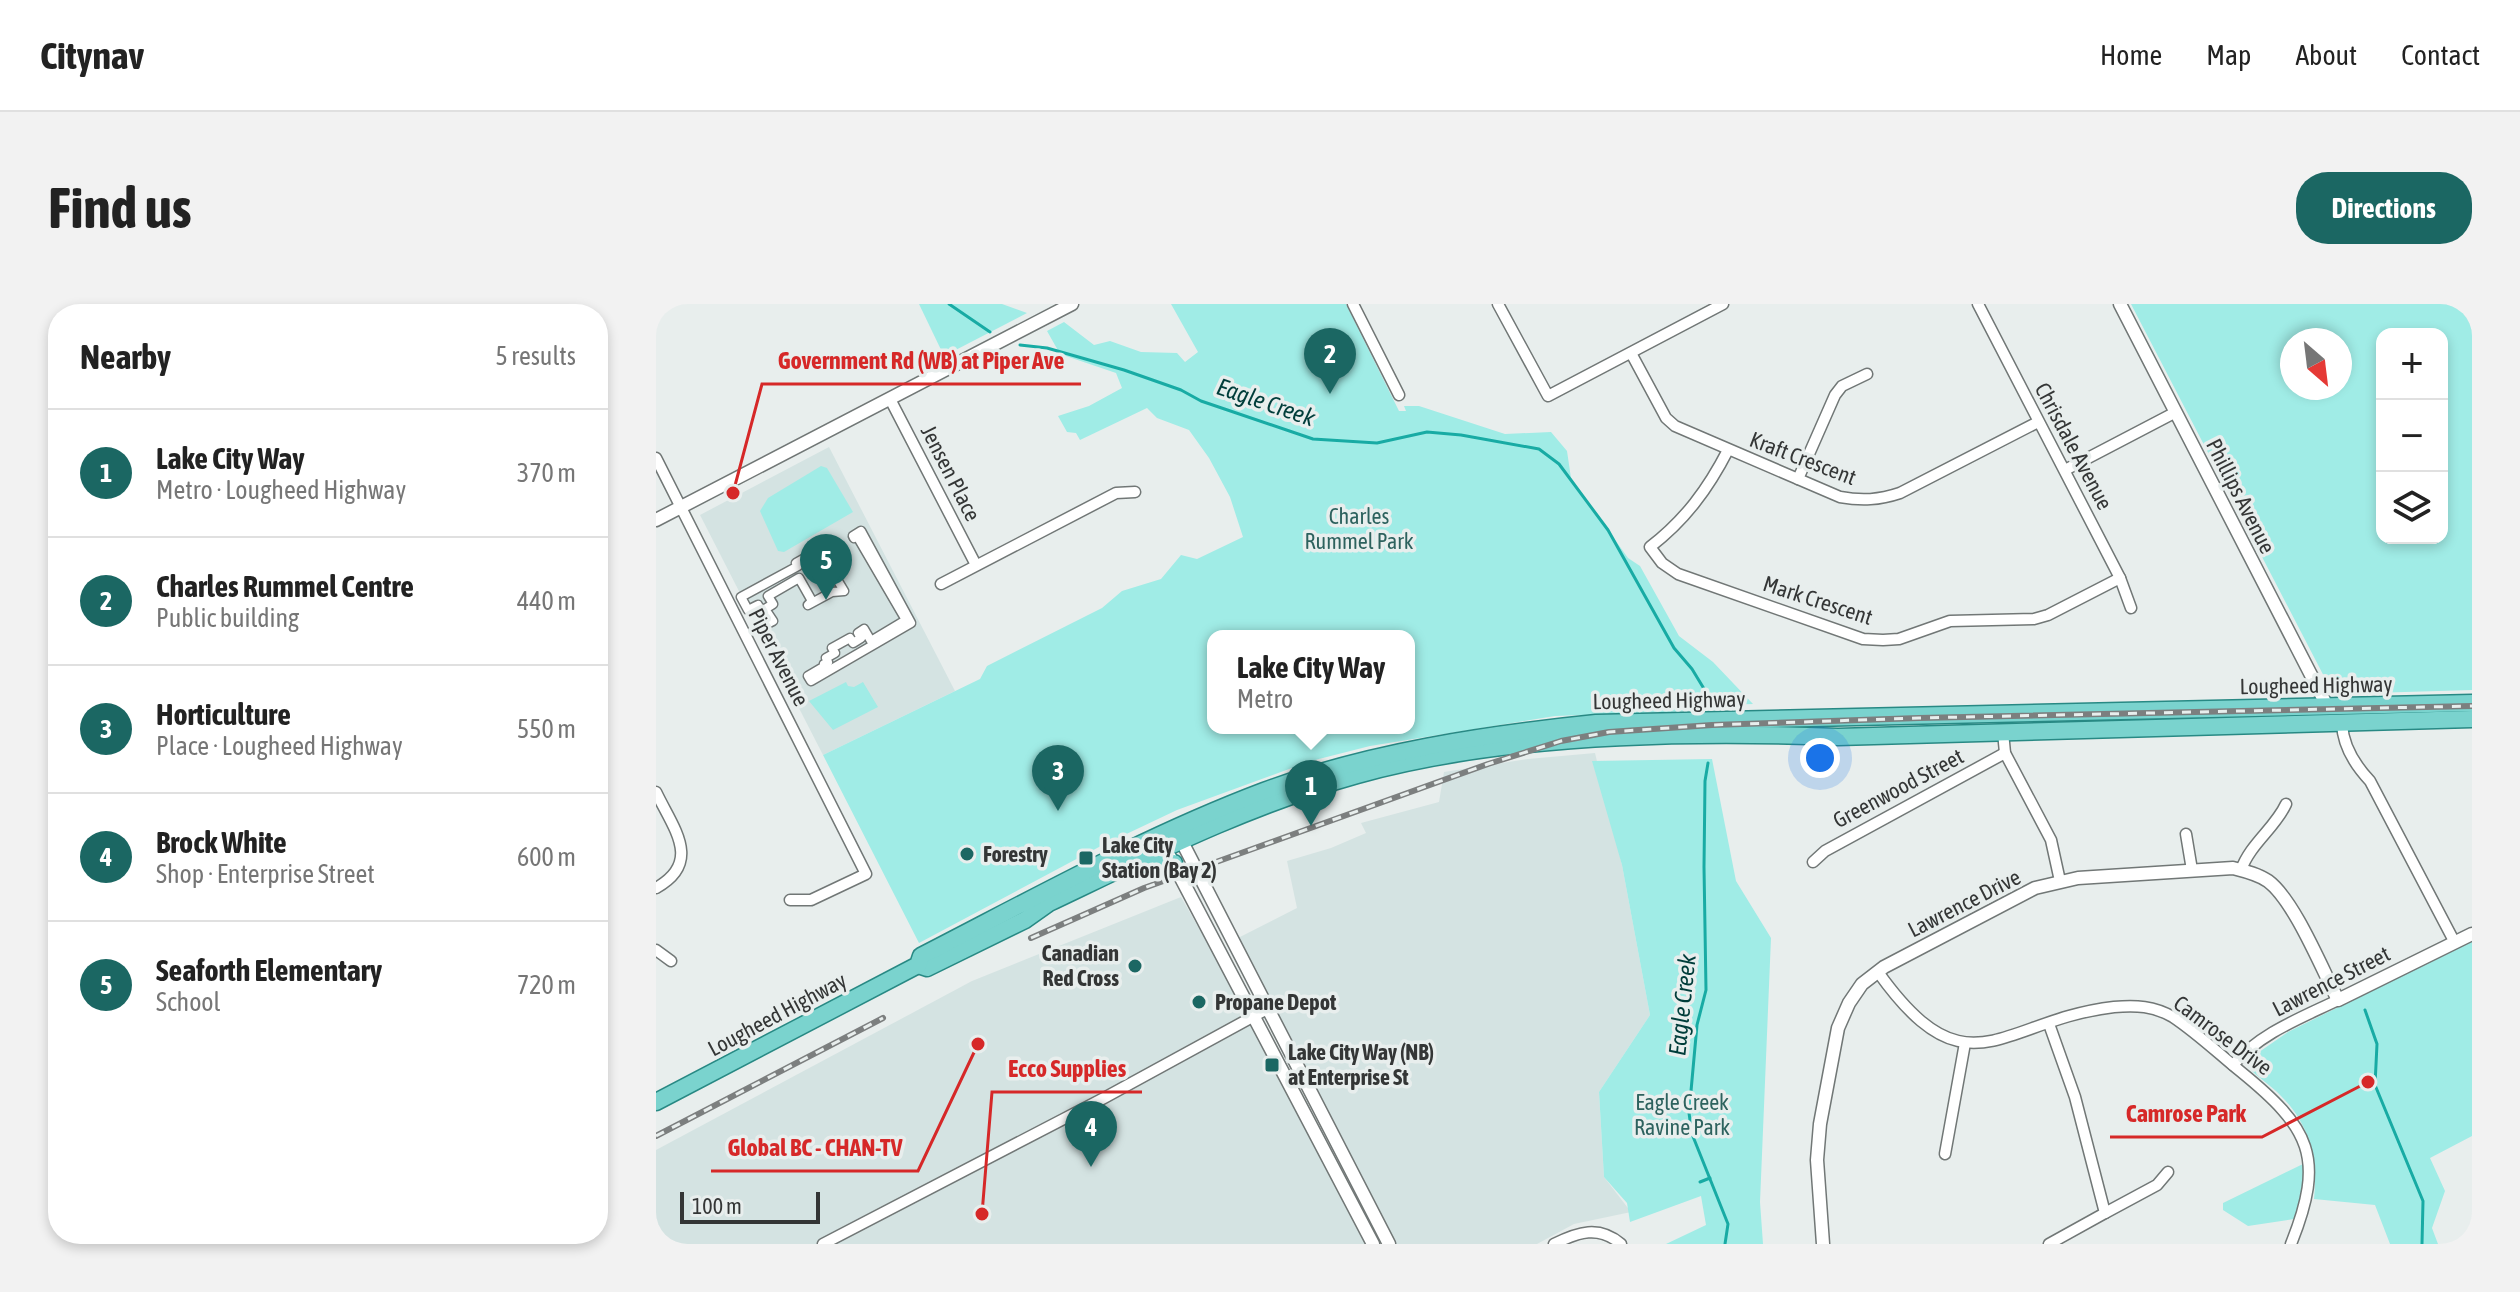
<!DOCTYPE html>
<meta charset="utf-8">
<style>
:root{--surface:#fff;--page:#f2f2f2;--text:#222;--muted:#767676;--line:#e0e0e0;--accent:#1b6763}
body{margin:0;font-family:"Asap Condensed",sans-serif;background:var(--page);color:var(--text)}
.controls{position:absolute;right:24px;top:24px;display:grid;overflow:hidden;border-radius:16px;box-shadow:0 4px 12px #0003}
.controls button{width:72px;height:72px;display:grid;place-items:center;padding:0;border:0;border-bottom:2px solid var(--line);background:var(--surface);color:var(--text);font:40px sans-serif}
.compass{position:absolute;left:1624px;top:24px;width:72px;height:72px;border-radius:50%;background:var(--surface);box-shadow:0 4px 12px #0003;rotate:152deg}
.scale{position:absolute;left:24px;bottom:20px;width:140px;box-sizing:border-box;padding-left:8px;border:4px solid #343636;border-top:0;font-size:22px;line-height:28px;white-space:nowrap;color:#343636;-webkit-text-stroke:6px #e8eeed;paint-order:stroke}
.you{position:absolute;left:1164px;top:454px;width:28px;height:28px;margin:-20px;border:6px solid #fff;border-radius:50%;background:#1a73e8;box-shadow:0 0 0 12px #1a73e833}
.badge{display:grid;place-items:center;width:52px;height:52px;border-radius:50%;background:var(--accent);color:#fff;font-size:26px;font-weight:700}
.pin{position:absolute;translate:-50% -66px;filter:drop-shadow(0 2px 4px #0008)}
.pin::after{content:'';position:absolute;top:42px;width:28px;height:24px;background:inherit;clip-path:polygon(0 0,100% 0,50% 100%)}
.popup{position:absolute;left:551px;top:326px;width:208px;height:104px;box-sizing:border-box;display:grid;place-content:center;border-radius:16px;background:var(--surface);filter:drop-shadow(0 2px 6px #0005);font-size:26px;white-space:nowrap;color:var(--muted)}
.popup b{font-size:30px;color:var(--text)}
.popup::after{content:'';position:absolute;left:50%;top:100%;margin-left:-16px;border:16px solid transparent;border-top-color:var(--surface)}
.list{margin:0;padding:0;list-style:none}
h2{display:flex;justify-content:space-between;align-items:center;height:104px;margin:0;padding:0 32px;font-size:34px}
h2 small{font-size:26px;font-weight:400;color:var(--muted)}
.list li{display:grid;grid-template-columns:52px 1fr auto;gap:24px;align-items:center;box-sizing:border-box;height:128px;padding:0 32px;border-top:2px solid var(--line)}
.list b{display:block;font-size:30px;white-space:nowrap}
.list p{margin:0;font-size:26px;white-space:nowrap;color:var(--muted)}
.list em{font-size:26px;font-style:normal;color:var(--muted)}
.icon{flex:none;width:44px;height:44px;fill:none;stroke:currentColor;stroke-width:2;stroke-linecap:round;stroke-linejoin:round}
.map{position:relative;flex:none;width:1816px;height:940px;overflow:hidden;border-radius:32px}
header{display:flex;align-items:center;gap:48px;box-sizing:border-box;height:112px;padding:0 40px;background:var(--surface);border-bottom:2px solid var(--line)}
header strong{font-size:38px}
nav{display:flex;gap:44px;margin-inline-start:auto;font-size:28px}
.intro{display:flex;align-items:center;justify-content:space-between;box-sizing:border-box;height:192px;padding:0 48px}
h1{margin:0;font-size:56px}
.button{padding:20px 36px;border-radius:32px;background:var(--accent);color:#fff;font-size:28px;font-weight:700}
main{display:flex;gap:48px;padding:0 48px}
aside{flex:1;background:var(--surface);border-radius:32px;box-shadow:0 4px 12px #0003}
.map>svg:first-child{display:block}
.built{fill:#d4e3e2}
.green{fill:#a0ece6;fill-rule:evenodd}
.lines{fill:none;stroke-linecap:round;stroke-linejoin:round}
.stream{stroke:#18aba4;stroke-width:3}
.pedestrian-casing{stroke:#717776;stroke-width:11}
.minor-casing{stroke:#717776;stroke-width:13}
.tertiary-casing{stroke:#717776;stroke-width:15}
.primary-casing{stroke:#288984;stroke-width:19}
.pedestrian{stroke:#fff;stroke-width:8}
.minor{stroke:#fff;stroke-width:10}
.tertiary{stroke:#fff;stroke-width:12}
.primary{stroke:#7ad3ce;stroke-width:16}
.rail-casing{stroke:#7c7f7f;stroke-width:6}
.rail{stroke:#e8eeed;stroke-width:3;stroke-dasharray:9;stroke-linecap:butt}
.poi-dot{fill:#1b6763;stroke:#e8eeed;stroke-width:3}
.labels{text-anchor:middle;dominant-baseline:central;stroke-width:7;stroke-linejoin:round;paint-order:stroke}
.street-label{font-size:22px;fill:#343636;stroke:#e8eeed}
.park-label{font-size:22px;fill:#2d625e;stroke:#e8eeed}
.poi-label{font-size:22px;font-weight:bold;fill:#343636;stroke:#e8eeed;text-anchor:start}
.water-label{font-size:24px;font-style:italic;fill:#003d3a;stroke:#e8eeed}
.leader{fill:none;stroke:#d62828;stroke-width:3}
.callout-dot{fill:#d62828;stroke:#e8eeed;stroke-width:3}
.callout-label{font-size:24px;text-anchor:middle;font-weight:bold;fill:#d62828;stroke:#e8eeed;stroke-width:7;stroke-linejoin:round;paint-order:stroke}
</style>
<header>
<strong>Citynav</strong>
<nav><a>Home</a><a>Map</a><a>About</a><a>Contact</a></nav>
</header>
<div class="intro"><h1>Find us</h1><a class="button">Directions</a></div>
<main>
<aside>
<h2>Nearby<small>5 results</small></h2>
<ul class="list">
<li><span class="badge">1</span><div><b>Lake City Way</b><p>Metro · Lougheed Highway</p></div><em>370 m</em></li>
<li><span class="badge">2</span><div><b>Charles Rummel Centre</b><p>Public building</p></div><em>440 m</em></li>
<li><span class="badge">3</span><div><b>Horticulture</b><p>Place · Lougheed Highway</p></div><em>550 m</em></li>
<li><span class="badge">4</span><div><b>Brock White</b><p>Shop · Enterprise Street</p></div><em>600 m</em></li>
<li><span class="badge">5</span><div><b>Seaforth Elementary</b><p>School</p></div><em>720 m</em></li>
</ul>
</aside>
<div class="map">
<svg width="1816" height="940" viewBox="0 0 1816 940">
<rect width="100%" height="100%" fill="#e8eeed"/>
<g class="built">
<path d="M 173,143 L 299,387 L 167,451 L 44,211 Z"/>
<path d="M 939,449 L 966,561 L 994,711 L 943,788 L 948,873 L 975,908 L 918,920 L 881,940 L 740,940 L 582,634 L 641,604 L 631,557 L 675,544 L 710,529 L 705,519 L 783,498 L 788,468 L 872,455 Z"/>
<path d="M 525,593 L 580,689 L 712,940 L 0,940 L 0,846 L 316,677 Z"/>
</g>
<g class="green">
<path d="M 263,0 L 346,0 L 371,9 L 288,52 Z"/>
<path d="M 515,0 L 690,0 L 743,107 L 750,107 L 748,102 L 763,102 L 849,130 L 895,128 L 911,147 L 915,174 L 972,254 L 984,262 L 1023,332 L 1057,358 L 1097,400 L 1067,401 L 1069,406 L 899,412 L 714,442 L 655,457 L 521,506 L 443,543 L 263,639 L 167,451 L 324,375 L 331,362 L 446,304 L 466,287 L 505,275 L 525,251 L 541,255 L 587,233 L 574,193 L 553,154 L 533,126 L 501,114 L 491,104 L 424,136 L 420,129 L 411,128 L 402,112 L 433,102 L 466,84 L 460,69 L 404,50 L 391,27 L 408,18 L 438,41 L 454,37 L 485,48 L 521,49 L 529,58 L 542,48 ZM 557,332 L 753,332 L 753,424 L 557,424 Z"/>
<path d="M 1475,0 L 1816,0 L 1816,386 L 1682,390 L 1674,384 ZM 1726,30 L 1786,30 L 1786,234 L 1726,234 ZM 1636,36 L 1684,36 L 1684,84 L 1636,84 Z"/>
<path d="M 165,162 L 171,164 L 197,208 L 128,248 L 122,247 L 104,207 L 112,194 Z"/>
<path d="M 190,378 L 192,382 L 198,383 L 207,378 L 222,403 L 177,426 L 153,397 Z"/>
<path d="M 1056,455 L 1080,577 L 1115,634 L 1104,898 L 1107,940 L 1010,940 L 1050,921 L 1045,892 L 974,918 L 971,899 L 948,873 L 943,788 L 994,711 L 966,561 L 936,457 Z"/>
<path d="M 1816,637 L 1816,832 L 1774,854 L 1789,887 L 1776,924 L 1782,940 L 1734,940 L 1719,901 L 1658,895 C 1662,857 1654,820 1625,792 C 1615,781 1602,774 1592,763 L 1593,755 L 1632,728 Z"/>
<path d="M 1647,860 L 1647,888 L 1638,915 L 1592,922 L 1567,906 L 1567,899 Z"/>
</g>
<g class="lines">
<g class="stream">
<path d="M 293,0 L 334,28"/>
<path d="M 364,41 L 391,44 L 468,66 L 525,86 L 545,97 L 657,135 L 721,139 L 771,128 L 805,131 L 883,145 L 903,160 L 952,226 L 1018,344 L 1036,365 L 1053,393"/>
<path d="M 1052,459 L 1049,477 L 1048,563 L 1050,686 L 1041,721 L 1033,809 L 1036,830 L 1072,920 L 1069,940"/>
<path d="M 1709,706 L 1721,740 L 1719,781 L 1767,897 L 1766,940"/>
<path d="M 1044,878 L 1054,874"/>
</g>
<g class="pedestrian-casing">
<g id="pedestrian">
<path d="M 205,227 L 255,319 L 155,377 L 152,372 L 169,362 L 168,360 L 172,358 L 170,354 L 179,349 L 176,344 L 194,334 L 197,339 L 205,334 L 202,329 L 208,325 L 215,337 L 250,316 L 201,232 L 198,234 L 197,232 Z"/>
<path d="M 161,242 L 188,287 L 176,288 L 152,301 L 156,297 L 143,274 L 112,292 L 117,300 L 109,305 L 117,317 L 111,320 L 102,301 L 92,306 L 85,293 L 142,262 L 140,259 L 156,250 Z"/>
</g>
</g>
<g class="minor-casing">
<g id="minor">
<path d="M 697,0 L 743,91"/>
<path d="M 842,0 L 892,92 L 1067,0"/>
<path d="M 1322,0 L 1464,274 L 1475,304"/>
<path d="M 975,49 L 1010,114 L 1019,122 L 1184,193 C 1206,197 1223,196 1244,189 L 1382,118"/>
<path d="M 234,95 L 320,261"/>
<path d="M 1072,146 C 1052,185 1029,216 994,243 L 1006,259 L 1022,270 L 1207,335 L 1227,336 L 1243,335 L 1294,317 L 1378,315 L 1392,311 L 1464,274"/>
<path d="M 0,154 L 210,570 L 155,596 L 134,596"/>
<path d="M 1409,166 L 1520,108"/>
<path d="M 1142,175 L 1179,91 L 1186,82 L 1211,70"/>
<path d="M 285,280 L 460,189 L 479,188"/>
<path d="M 1686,420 C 1687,442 1699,461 1714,477 L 1798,637"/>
<path d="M 1347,428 L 1349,449 L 1395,536 L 1404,577"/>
<path d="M 0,488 C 17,524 47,558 0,584"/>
<path d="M 1530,530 L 1536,566"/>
<path d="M 1157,558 L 1169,547 L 1349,449"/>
<path d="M 1585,566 C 1594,540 1619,524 1630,500"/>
<path d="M 0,646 L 15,657"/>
<path d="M 1222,668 C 1312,794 1345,716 1458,703 C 1480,701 1498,702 1517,713 C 1541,729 1562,749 1584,767 C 1654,824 1670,853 1635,940"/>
<path d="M 1577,761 C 1604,729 1645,714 1682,696"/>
<path d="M 1289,850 L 1309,739"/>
<path d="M 1449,909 L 1501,881 L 1512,868"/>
<path d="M 167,940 L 448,794 L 611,705"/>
<path d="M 898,940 C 922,928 943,921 965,940"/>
<path d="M 1393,940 L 1449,909 L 1419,793 L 1393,720"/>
</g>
</g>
<g class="tertiary-casing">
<g id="tertiary">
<path d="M 1464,0 L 1671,402"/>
<path d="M 0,216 L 416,0"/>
<path d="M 522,530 L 733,940"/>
<path d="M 514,553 L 717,940"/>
<path d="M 1167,940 L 1161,856 L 1164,820 L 1182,724 L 1193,699 L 1206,680 L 1228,663 L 1379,584 L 1422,574 L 1577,564 C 1589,567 1602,570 1612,577 C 1638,596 1666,665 1682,696 L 1816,630"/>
</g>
</g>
<g class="primary-casing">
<g id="primary">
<path d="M 487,565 L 507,557 L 518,559"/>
<path d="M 262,661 L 271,664 L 369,616 L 393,599 C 494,551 593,501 701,471 C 848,430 1030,427 1182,433 L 1816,415"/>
<path d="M 0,798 L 262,661 L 265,652 C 378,594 489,532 608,487 C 711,448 831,430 940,419 L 1816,399"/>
</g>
</g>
<use href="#pedestrian" class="pedestrian"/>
<use href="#minor" class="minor"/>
<use href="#tertiary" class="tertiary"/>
<use href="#primary" class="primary"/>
<g class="rail-casing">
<g id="rail">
<path d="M 375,634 L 488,584 L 832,460 L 905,437 L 953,428 L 1056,421 L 1263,414 L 1816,402"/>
<path d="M 0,832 L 227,714"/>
</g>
</g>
<use href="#rail" class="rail"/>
</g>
<g class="poi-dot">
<circle cx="311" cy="550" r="8"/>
<rect x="422" y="546" width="16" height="16" rx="4"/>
<circle cx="479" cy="662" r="8"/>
<circle cx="543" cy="698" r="8"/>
<rect x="608" y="753" width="16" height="16" rx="4"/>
</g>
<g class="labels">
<g class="street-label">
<text transform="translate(1418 142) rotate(62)">Chrisdale Avenue</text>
<text transform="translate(1147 154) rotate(21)">Kraft Crescent</text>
<text transform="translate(295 169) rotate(63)">Jensen Place</text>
<text transform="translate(1585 192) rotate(63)">Phillips Avenue</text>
<text transform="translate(1162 296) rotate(18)">Mark Crescent</text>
<text transform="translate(123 353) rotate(63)">Piper Avenue</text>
<text transform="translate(1660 381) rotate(-1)">Lougheed Highway</text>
<text transform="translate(1013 396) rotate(-1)">Lougheed Highway</text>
<text transform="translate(1242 484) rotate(-28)">Greenwood Street</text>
<text transform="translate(1308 599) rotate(-27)">Lawrence Drive</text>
<text transform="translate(1675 677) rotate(-27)">Lawrence Street</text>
<text transform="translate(121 710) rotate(-28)">Lougheed Highway</text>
<text transform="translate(1567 731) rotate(37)">Camrose Drive</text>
</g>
<g class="park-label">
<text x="703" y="212">Charles<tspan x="703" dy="25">Rummel Park</tspan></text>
<text x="1026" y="798">Eagle Creek<tspan x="1026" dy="25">Ravine Park</tspan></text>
</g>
<g class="poi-label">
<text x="446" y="541">Lake City<tspan x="446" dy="25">Station (Bay 2)</tspan></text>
<text x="327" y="550">Forestry</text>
<text x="463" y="649" text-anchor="end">Canadian<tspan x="463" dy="25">Red Cross</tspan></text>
<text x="559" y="698">Propane Depot</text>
<text x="632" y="748">Lake City Way (NB)<tspan x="632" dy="25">at Enterprise St</tspan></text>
</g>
<g class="water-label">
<text transform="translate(610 98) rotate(19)">Eagle Creek</text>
<text transform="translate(1026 701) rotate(-84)">Eagle Creek</text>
</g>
</g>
<path class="leader" d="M77 189L106 80H425M326 910L336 788H486M1712 778L1606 833H1454M322 740L262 867H55"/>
<g class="callout-dot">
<circle cx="77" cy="189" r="8"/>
<circle cx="326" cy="910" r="8"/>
<circle cx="1712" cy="778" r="8"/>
<circle cx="322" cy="740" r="8"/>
</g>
<g class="callout-label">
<text x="265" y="65">Government Rd (WB) at Piper Ave</text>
<text x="411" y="773">Ecco Supplies</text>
<text x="1530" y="818">Camrose Park</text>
<text x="159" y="852">Global BC - CHAN-TV</text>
</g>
</svg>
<div class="controls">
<button>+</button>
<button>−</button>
<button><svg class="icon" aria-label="layers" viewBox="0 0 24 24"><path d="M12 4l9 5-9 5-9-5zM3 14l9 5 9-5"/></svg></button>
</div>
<svg class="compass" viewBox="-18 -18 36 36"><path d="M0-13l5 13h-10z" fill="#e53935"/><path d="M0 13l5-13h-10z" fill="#767676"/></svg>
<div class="scale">100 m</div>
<div class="you"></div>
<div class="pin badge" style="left:655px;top:522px">1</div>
<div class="popup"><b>Lake City Way</b>Metro</div>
<div class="pin badge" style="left:674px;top:90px">2</div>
<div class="pin badge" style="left:402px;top:507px">3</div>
<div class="pin badge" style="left:435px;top:863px">4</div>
<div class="pin badge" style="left:170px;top:296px">5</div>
</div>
</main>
